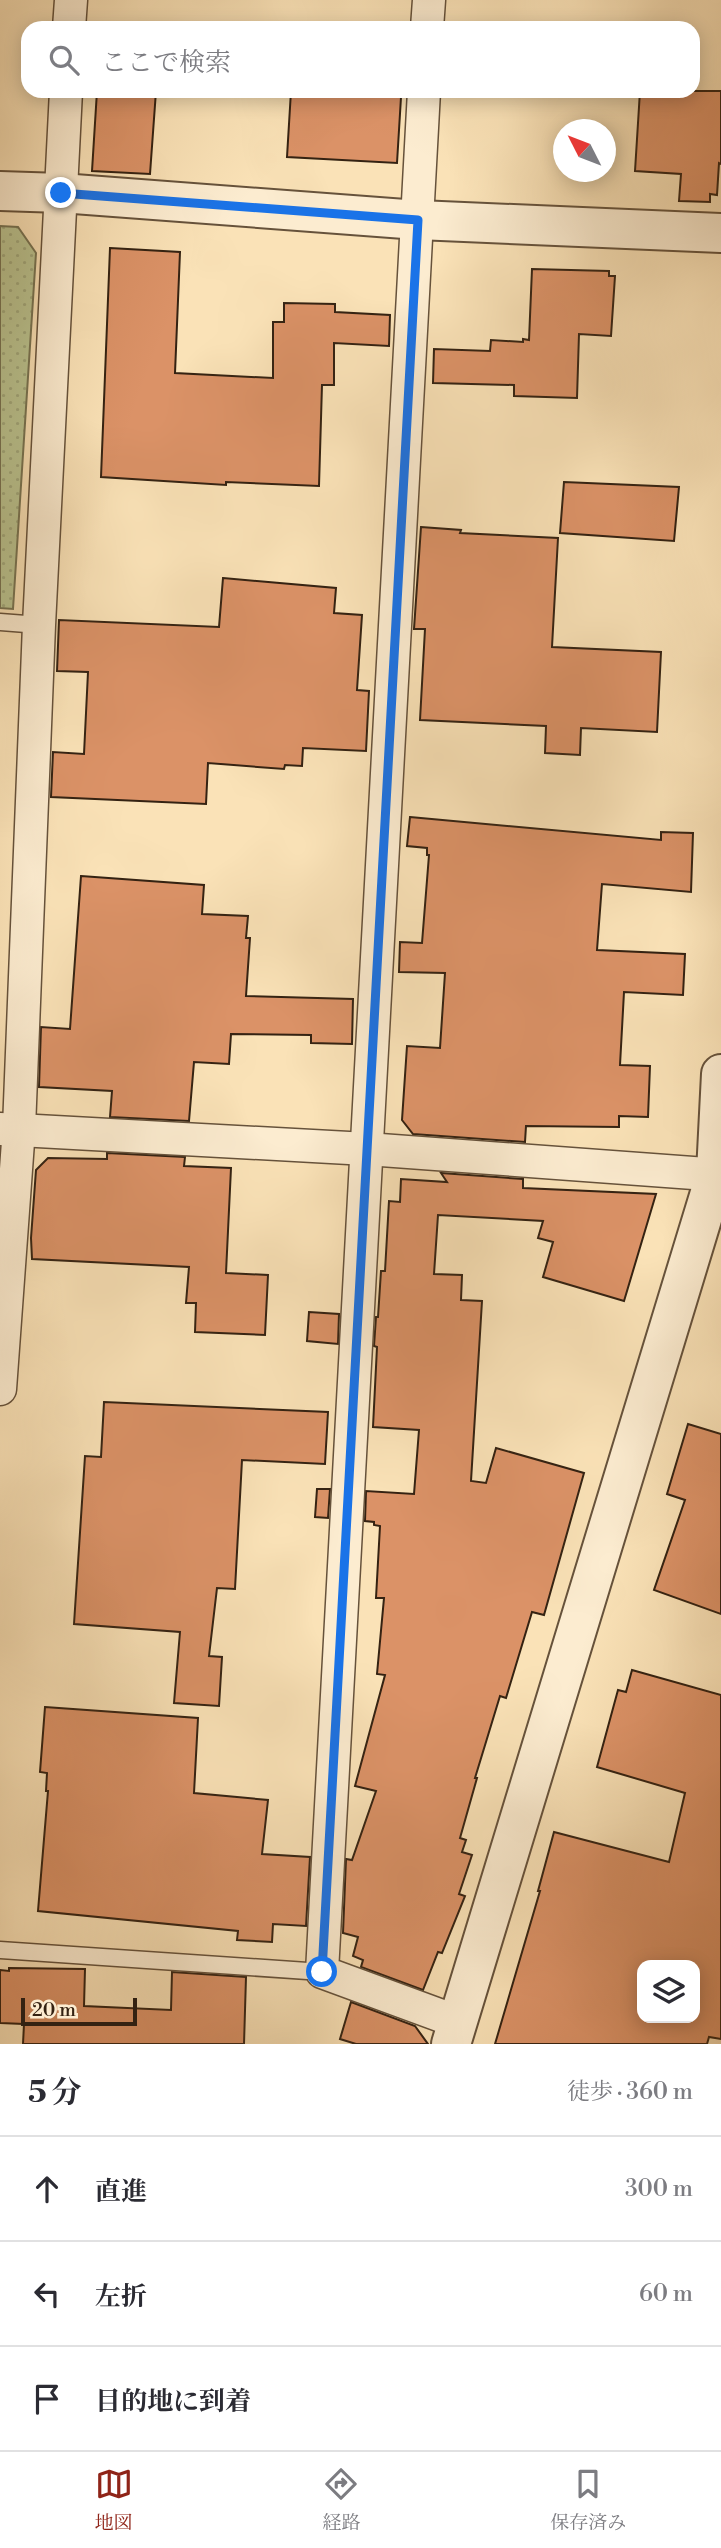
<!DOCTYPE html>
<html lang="ja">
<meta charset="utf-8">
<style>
:root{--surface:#fff;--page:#f2f2f3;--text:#2b2b33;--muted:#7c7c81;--line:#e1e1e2;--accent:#8f2418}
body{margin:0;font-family:"Libre Bodoni","Noto Serif JP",serif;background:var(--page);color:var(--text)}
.controls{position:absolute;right:21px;bottom:21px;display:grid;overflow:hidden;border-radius:14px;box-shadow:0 4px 18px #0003}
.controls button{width:63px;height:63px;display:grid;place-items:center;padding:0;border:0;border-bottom:2px solid var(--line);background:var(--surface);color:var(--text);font:35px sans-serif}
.compass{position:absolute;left:553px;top:119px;width:63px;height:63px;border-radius:50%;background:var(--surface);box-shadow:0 4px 18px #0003;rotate:312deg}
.scale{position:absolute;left:21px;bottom:18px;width:116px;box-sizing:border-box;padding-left:7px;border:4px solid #342212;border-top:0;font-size:19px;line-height:24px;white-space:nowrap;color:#342212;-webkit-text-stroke:5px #fcecd0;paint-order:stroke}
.stop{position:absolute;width:21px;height:21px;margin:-16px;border:5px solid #1a73e8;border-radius:50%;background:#fff}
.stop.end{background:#1a73e8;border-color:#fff;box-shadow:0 2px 7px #0008}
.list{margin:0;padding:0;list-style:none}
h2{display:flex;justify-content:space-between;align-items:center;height:91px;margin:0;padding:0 28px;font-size:30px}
h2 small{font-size:23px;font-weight:400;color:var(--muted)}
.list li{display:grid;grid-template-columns:46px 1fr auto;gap:21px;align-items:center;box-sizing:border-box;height:105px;padding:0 28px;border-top:2px solid var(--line)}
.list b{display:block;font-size:26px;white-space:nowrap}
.list em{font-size:23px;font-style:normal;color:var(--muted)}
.icon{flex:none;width:38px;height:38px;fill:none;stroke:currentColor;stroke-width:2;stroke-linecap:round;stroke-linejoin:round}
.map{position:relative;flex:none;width:721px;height:2044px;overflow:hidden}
.search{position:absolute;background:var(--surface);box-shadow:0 4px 18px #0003;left:21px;right:21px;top:21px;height:77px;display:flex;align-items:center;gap:18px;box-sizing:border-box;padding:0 24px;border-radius:21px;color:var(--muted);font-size:26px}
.sheet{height:406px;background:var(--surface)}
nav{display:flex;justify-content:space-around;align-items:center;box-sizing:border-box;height:98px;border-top:2px solid var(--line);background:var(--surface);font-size:19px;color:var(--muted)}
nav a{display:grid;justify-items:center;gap:4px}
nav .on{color:var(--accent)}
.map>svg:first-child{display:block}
.grass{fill:url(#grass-dots);stroke:#777352;stroke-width:2}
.building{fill:#db9267;stroke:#342212;stroke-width:2;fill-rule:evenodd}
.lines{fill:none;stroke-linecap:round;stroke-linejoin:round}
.service-casing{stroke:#66523b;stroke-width:19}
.minor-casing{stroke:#66523b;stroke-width:35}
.tertiary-casing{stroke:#66523b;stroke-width:42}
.service{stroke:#fcecd0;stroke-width:16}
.minor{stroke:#fcecd0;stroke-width:32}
.tertiary{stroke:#fcecd0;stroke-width:38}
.route{stroke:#1a73e8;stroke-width:9}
</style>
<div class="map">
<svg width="721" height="2044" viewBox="0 0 721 2044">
<defs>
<pattern id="grass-dots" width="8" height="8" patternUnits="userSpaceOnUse" patternTransform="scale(1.75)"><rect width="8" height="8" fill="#bac491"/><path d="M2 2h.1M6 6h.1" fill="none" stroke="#a0a87c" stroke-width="1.8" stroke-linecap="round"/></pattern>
</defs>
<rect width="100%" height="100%" fill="#fae2b7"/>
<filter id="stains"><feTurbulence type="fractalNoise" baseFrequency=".00286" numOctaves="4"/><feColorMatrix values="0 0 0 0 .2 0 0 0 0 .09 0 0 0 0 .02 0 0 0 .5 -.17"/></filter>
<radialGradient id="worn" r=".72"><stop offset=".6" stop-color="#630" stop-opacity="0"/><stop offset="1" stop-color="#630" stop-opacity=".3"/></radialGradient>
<path class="grass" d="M 0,226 L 18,227 L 36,253 L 13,609 L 0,608 Z"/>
<g class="building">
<path d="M 97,91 L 156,91 L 150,174 L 92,171 Z"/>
<path d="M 291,91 L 399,91 L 399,96 L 401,97 L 397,163 L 287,157 Z"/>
<path d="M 640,91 L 721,91 L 721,164 L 719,163 L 717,195 L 710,194 L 710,202 L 679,201 L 681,174 L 635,171 Z"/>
<path d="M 110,248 L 180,252 L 175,373 L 273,378 L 273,322 L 284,322 L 284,303 L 335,304 L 335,312 L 390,315 L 389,346 L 334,343 L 334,385 L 322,385 L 319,486 L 226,482 L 226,485 L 101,477 Z"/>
<path d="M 532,269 L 609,271 L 609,276 L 615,276 L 611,336 L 579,334 L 577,398 L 514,396 L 514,385 L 433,383 L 434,349 L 490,351 L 491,340 L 523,342 L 523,339 L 529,340 Z"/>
<path d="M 564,482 L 679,487 L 674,541 L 560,533 Z"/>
<path d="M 421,527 L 461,530 L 460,533 L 558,538 L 552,647 L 661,652 L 657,732 L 581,728 L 580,755 L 545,753 L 546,726 L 420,720 L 425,629 L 414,629 Z"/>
<path d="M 223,578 L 336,588 L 334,613 L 362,615 L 357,690 L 369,691 L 366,751 L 303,748 L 302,766 L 285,765 L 284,769 L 208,763 L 206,804 L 51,797 L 53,752 L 84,754 L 88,672 L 57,671 L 59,620 L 219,627 Z"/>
<path d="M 410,817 L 661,840 L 661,832 L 693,833 L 691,892 L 602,884 L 597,950 L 685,954 L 683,995 L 624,992 L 620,1065 L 650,1066 L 648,1117 L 619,1116 L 619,1127 L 526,1126 L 525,1142 L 413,1134 L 402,1120 L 407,1046 L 440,1048 L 445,973 L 399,972 L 400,942 L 422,943 L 429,855 L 427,855 L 427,848 L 407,846 Z"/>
<path d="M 81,876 L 204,885 L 202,914 L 248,916 L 246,938 L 250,938 L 246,996 L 353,999 L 352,1044 L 311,1043 L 311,1035 L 231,1034 L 229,1064 L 194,1062 L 189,1121 L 110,1117 L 112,1091 L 39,1087 L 41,1027 L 70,1029 Z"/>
<path d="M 107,1153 L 185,1157 L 184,1166 L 231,1168 L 226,1273 L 268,1275 L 265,1335 L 195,1332 L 196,1303 L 186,1303 L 189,1267 L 32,1259 L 31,1238 L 36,1170 L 48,1158 L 107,1159 Z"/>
<path d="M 441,1173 L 523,1179 L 523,1188 L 656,1194 L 624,1301 L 543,1277 L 553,1242 L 538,1238 L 543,1221 L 438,1215 L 434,1274 L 462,1275 L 461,1300 L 482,1301 L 471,1481 L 486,1483 L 496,1448 L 584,1473 L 544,1615 L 532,1612 L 506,1698 L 500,1696 L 475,1778 L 477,1778 L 460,1838 L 466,1840 L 462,1852 L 472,1855 L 459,1894 L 465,1896 L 442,1953 L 438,1952 L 423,1990 L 361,1967 L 363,1960 L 353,1956 L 358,1937 L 343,1933 L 346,1859 L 352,1860 L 376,1791 L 355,1786 L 385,1675 L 377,1674 L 384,1598 L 376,1598 L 380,1526 L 374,1525 L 374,1522 L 365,1521 L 366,1491 L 414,1494 L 419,1430 L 373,1427 L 377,1347 L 374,1346 L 376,1317 L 378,1317 L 381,1271 L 385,1271 L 389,1201 L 400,1202 L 401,1179 L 447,1182 Z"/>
<path d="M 309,1312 L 339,1314 L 338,1344 L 307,1341 Z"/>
<path d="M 104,1402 L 328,1412 L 325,1464 L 242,1460 L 235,1589 L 217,1588 L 209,1656 L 222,1657 L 219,1706 L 174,1703 L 180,1632 L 74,1624 L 85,1456 L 101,1457 Z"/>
<path d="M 688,1424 L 721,1434 L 721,1614 L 654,1590 L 685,1500 L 667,1494 Z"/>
<path d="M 317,1489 L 330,1489 L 328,1518 L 315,1517 Z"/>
<path d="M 632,1670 L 721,1695 L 721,2039 L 709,2037 L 707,2044 L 495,2044 L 540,1891 L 538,1891 L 554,1832 L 669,1862 L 685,1793 L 597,1767 L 618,1690 L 626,1692 ZM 642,1965 L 695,1965 L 695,2018 L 642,2018 Z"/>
<path d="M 45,1707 L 198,1718 L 194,1793 L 268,1800 L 262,1854 L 310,1857 L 306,1926 L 273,1924 L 272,1942 L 237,1940 L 238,1931 L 38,1911 L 48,1791 L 46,1791 L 47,1773 L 40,1772 Z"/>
<path d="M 9,1968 L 85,1969 L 84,2006 L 171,2010 L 172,1972 L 246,1977 L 244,2044 L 23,2044 L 24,2024 L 0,2023 L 0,1970 L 9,1971 Z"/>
<path d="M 351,2002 L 415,2026 L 428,2044 L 356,2044 L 340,2039 Z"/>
</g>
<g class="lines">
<g class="service-casing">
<g id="service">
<path d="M 0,622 L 39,625"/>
<path d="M 0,1950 L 322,1972"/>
</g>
</g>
<g class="minor-casing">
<g id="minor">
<path d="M 69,28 L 71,0"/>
<path d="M 427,28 L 429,0"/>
<path d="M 424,91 L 322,1972 L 458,2022"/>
<path d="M 0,1129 L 367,1149 L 721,1175"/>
<path d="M 0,1389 L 19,1128 L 39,625 L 66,91"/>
</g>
</g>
<g class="tertiary-casing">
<g id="tertiary">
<path d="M 0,191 L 61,193 L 418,220 L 721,233"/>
<path d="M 451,2044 L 716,1173 L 721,1074"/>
</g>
</g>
<use href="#service" class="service"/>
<use href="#minor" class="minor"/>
<use href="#tertiary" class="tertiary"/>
</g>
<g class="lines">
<path class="route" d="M 61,193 L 418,220 L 322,1972"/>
</g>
<rect width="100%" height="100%" filter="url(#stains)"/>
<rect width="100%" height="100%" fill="url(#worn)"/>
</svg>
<div class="controls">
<button><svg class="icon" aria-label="layers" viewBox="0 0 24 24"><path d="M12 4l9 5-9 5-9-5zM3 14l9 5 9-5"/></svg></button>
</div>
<svg class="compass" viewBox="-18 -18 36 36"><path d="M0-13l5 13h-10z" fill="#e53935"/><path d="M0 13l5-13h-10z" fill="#7c7c81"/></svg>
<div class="scale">20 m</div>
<div class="stop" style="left:322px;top:1972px"></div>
<div class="stop end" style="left:61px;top:193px"></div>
<div class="search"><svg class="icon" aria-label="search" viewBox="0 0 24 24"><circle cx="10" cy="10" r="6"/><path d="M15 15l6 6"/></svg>ここで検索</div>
</div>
<section class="sheet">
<h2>5 分<small>徒歩 · 360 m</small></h2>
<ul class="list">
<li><svg class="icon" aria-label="ahead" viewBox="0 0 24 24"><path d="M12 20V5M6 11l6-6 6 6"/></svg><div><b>直進</b></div><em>300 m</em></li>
<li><svg class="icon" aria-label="left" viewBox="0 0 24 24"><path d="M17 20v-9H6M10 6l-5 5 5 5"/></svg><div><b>左折</b></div><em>60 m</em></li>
<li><svg class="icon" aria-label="arrive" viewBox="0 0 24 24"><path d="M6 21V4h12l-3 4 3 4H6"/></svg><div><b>目的地に到着</b></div></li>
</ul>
</section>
<nav>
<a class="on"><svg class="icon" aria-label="map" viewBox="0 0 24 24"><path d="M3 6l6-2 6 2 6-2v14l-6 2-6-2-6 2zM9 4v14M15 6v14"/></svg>地図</a>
<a><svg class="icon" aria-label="directions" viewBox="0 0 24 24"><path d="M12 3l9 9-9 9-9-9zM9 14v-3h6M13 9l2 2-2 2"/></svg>経路</a>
<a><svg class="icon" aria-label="saved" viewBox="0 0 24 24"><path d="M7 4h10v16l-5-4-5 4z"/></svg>保存済み</a>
</nav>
